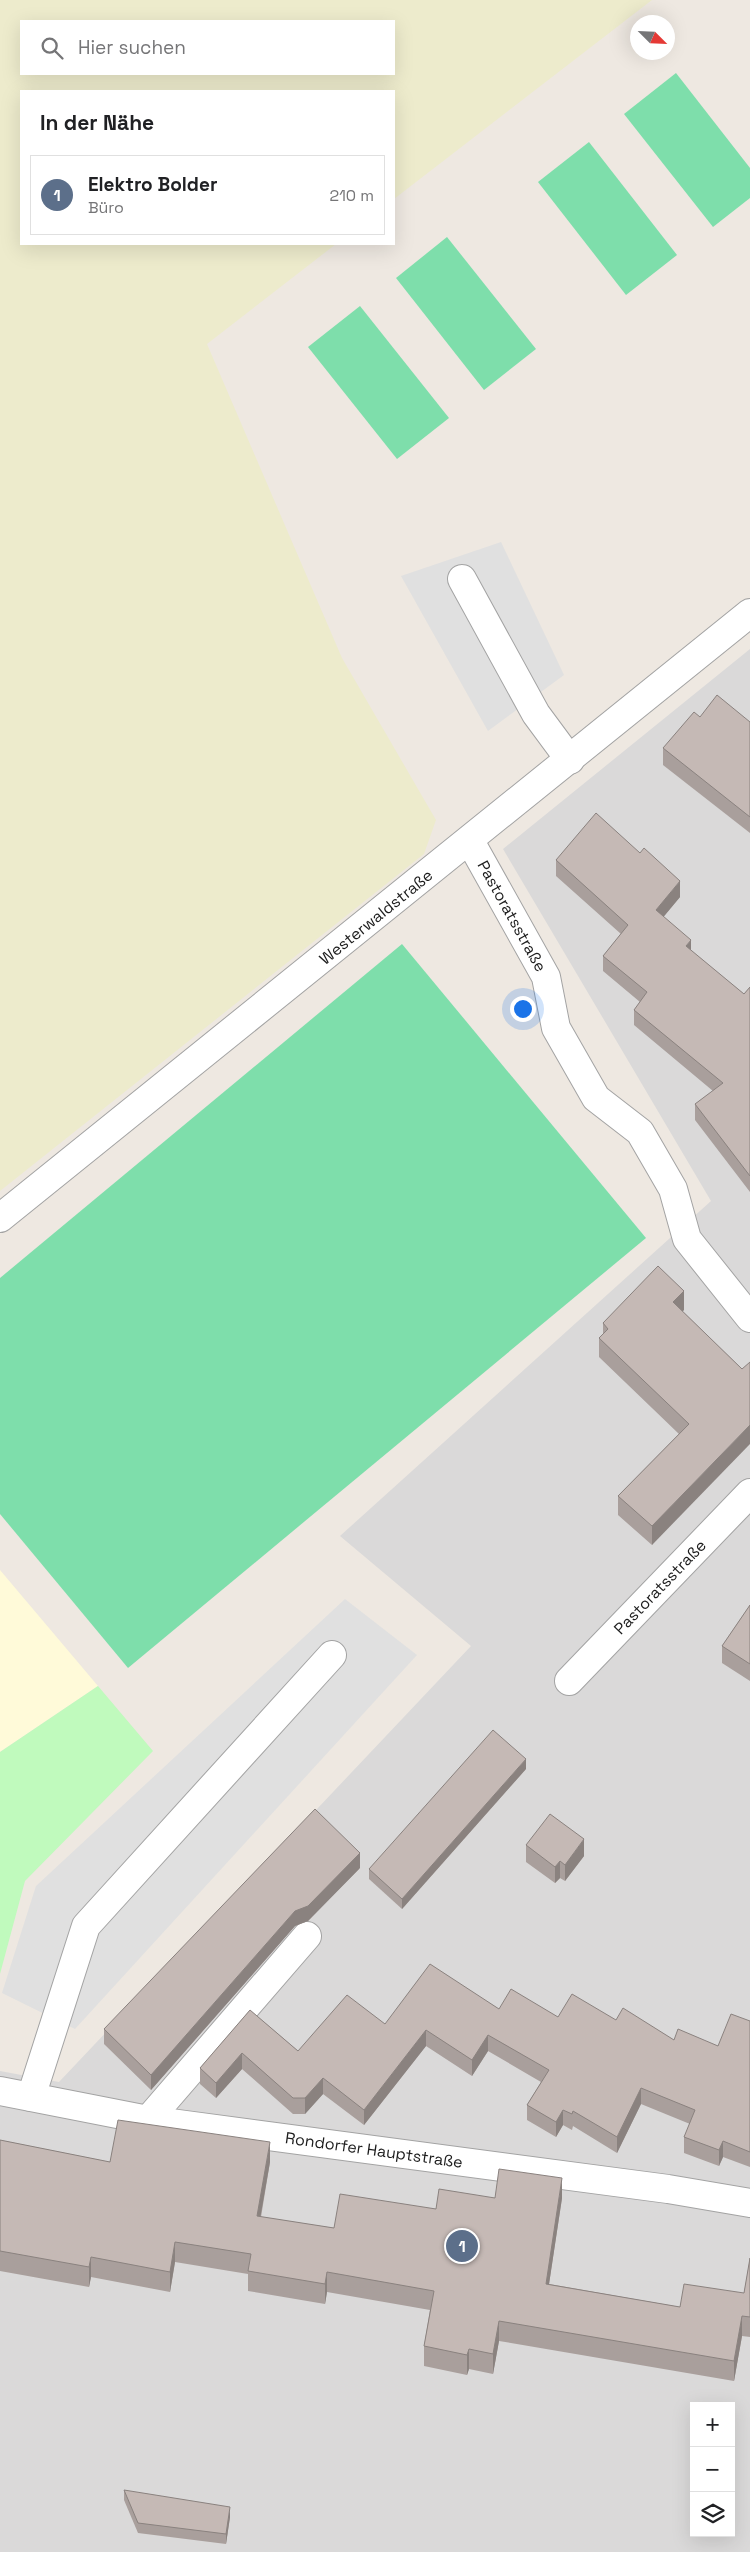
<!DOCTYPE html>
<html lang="de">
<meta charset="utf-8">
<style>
:root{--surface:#fff;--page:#f2f2f2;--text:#202124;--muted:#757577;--line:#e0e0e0;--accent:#0b8043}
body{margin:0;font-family:"Space Grotesk",sans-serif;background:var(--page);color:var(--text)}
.controls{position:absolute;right:15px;bottom:15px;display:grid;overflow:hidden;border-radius:0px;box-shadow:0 5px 20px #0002}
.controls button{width:45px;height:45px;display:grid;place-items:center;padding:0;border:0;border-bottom:1px solid var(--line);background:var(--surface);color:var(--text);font:25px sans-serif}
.compass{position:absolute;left:630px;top:15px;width:45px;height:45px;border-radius:50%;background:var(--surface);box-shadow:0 5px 20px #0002;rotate:114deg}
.you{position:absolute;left:522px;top:1008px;width:18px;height:18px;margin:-12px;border:4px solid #fff;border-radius:50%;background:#1a73e8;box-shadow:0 0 0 8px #1a73e833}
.badge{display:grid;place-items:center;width:32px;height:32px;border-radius:50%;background:var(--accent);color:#fff;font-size:16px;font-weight:700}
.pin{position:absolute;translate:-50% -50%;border:2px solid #fff;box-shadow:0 1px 5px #0006}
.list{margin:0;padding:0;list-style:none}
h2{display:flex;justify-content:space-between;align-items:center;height:65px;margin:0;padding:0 20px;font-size:21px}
h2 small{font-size:16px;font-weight:400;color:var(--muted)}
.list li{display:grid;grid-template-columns:32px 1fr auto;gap:15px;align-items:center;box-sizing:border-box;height:80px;margin:0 10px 10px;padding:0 10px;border:1px solid var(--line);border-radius:0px}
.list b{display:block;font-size:19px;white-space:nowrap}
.list p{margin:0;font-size:16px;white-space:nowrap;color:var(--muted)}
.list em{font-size:16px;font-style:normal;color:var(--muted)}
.icon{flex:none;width:28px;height:28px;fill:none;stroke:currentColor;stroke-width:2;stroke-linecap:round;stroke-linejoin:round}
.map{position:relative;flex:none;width:750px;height:2552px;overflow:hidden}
.search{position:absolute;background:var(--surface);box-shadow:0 5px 20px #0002;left:20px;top:20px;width:375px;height:55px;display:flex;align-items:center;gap:12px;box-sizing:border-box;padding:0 18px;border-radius:0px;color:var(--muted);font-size:19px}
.panel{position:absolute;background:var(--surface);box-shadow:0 5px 20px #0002;left:20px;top:90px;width:375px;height:155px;border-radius:0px}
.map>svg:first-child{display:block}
.residential{fill:#dad9d9;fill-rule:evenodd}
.education{fill:#fffad9}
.farmland{fill:#edebcc;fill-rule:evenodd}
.park{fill:#c0fabd}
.pitch{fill:#7edeab}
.parking{fill:#e0e0e0}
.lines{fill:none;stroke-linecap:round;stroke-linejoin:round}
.minor-casing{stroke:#a3a3a3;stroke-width:30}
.minor{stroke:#fff;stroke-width:28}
.wall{fill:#a99f9c}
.shaded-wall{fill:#8a827f}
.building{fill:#c5b9b5;stroke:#8a827f}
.labels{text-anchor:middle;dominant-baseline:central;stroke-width:4;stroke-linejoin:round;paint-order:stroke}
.street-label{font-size:16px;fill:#1c1c1c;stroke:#fff}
</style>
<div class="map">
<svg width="750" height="2552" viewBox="0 0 750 2552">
<rect width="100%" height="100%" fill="#eee8e1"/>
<path class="residential" d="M 750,649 L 750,2552 L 0,2552 L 0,2071 L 59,2082 L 471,1646 L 340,1536 L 711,1201 L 503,849 ZM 694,2406 L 731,2406 L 731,2533 L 694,2533 Z"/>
<path class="education" d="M 0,1570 L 98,1686 L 0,1752 Z"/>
<path class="farmland" d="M 0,0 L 652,0 L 394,199 L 394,91 L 21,91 L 21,244 L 336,244 L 207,344 L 342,658 L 436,820 L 424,854 L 0,1191 ZM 21,21 L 394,21 L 394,74 L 21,74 Z"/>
<path class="park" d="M 98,1686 L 153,1751 L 25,1881 L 0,1974 L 0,1752 Z"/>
<g class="pitch">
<path d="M 676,73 L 750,168 L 750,198 L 713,227 L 624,114 Z"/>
<path d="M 589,142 L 677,255 L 626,295 L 538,182 Z"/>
<path d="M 447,237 L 536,349 L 484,390 L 396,278 Z"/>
<path d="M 360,306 L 449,418 L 397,459 L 308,347 Z"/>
<path d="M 402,944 L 646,1238 L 128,1668 L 0,1514 L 0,1278 Z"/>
</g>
<g class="parking">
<path d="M 501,542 L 564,675 L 488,731 L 401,576 Z"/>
<path d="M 345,1599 L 417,1655 L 75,2029 L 2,1993 L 36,1886 Z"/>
</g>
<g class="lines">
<g class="minor-casing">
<g id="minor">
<path d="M 462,579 L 536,714 L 570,760"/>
<path d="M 470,841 L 546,977 L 556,1028 L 596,1098 L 640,1132 L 673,1189 L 687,1239 L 750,1318"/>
<path d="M 0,1218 L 750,613"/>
<path d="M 569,1681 L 750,1493"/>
<path d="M 0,2091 L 148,2120 L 668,2189 L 750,2203"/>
<path d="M 31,2097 L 86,1926 L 332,1655"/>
<path d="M 148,2120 L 307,1936"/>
</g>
</g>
<use href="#minor" class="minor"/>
</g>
<g class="wall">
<path d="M 700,717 L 750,722 L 750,833 L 663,765 L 663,748 Z"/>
<path d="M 556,860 L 680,897 L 663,917 L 691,951 L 744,994 L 750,987 L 750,1192 L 695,1120 L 695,1104 L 713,1091 L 634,1025 L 634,1010 L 640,1002 L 603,971 L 603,956 L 621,934 L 556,876 Z"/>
<path d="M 684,1310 L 682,1311 L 742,1369 L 652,1545 L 618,1515 L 618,1496 L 679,1434 L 599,1357 L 599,1338 L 603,1334 L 603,1323 Z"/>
<path d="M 750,1605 L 750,1681 L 722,1663 L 722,1646 Z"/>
<path d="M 526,1769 L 402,1909 L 369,1879 L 369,1869 Z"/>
<path d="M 526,1845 L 584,1856 L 565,1881 L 560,1878 L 555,1883 L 526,1862 Z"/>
<path d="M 360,1868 L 308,1921 L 295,1926 L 151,2090 L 104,2044 L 104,2029 Z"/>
<path d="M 499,2009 L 558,2017 L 616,2020 L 674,2040 L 718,2046 L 750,2021 L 750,2167 L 723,2157 L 719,2166 L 684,2153 L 684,2137 L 690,2124 L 641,2104 L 617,2153 L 573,2126 L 572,2130 L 563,2125 L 556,2137 L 527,2120 L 527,2105 L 541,2082 L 488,2051 L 472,2076 L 426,2046 L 364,2125 L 323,2094 L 305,2114 L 293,2114 L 242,2069 L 216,2098 L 200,2084 L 200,2068 L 250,2010 L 298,2051 L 385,2024 Z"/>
<path d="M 0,2140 L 110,2162 L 270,2162 L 261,2217 L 334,2228 L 495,2198 L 562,2198 L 549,2284 L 680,2307 L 744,2293 L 750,2258 L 750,2337 L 742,2336 L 734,2381 L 499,2341 L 493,2374 L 469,2369 L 467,2375 L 424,2366 L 424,2346 L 430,2310 L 327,2292 L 325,2304 L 248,2291 L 248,2274 L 175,2262 L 170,2292 L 91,2277 L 89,2287 L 0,2271 Z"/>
<path d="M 124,2490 L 230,2517 L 226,2544 L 138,2533 L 124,2500 Z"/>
</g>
<g class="shaded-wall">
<path d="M 680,881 L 680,897 L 656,926 L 656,910 Z"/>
<path d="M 691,940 L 691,956 L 686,946 Z"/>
<path d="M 684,1291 L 684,1310 L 673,1321 L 673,1302 Z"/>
<path d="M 750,1425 L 750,1444 L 652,1545 L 652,1526 Z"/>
<path d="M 526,1759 L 526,1769 L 402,1909 L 402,1899 Z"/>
<path d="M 584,1839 L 584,1856 L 565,1881 L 565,1865 Z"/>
<path d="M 360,1853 L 360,1868 L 308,1921 L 295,1926 L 151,2090 L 151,2075 L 295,1911 Z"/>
<path d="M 560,1861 L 560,1878 L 555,1883 L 555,1867 Z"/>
<path d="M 426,2030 L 426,2046 L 364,2125 L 364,2110 Z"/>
<path d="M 488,2035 L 488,2051 L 472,2076 L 472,2060 Z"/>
<path d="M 242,2053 L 242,2069 L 216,2098 L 216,2083 Z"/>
<path d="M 323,2078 L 323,2094 L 305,2114 L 305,2098 Z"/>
<path d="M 641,2088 L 641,2104 L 617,2153 L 617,2137 Z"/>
<path d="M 563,2110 L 563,2125 L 556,2137 L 556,2122 Z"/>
<path d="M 723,2141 L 723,2157 L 719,2166 L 719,2150 Z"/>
<path d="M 270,2142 L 270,2162 L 257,2236 L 257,2216 Z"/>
<path d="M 562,2178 L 562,2198 L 546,2304 L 546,2284 Z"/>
<path d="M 175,2242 L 175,2262 L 170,2292 L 170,2272 Z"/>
<path d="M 91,2257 L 91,2277 L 89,2287 L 89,2267 Z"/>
<path d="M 327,2272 L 327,2292 L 325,2304 L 325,2284 Z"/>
<path d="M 742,2316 L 742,2336 L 734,2381 L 734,2361 Z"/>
<path d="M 499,2321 L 499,2341 L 493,2374 L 493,2354 Z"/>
<path d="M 469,2349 L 469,2369 L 467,2375 L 467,2355 Z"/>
<path d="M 230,2507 L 230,2517 L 226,2544 L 226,2534 Z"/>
</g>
<g class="building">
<path d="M 717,695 L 750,722 L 750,817 L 663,748 L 694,712 L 700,717 Z"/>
<path d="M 596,813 L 640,853 L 644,848 L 680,881 L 656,910 L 691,940 L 686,946 L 744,994 L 750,987 L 750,1176 L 695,1104 L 723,1083 L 634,1010 L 647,992 L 603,956 L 628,925 L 556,860 Z"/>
<path d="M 658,1266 L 684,1291 L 673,1302 L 742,1369 L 750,1362 L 750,1425 L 652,1526 L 618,1496 L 689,1424 L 599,1338 L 608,1329 L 603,1323 Z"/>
<path d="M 750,1605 L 750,1664 L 722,1646 Z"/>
<path d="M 493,1730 L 526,1759 L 402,1899 L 369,1869 Z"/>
<path d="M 315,1809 L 360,1853 L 308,1906 L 295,1911 L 151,2075 L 104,2029 Z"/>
<path d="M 550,1814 L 584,1839 L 565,1865 L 560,1861 L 555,1867 L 526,1845 Z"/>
<path d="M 430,1964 L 499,2009 L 511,1989 L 558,2017 L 572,1994 L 616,2020 L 623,2008 L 674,2040 L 678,2029 L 718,2046 L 731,2014 L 750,2021 L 750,2152 L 723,2141 L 719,2150 L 684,2137 L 695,2110 L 641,2088 L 617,2137 L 573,2111 L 572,2114 L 563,2110 L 556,2122 L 527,2105 L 549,2070 L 488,2035 L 472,2060 L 426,2030 L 364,2110 L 323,2078 L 305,2098 L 293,2098 L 242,2053 L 216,2083 L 200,2068 L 250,2010 L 298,2051 L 347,1995 L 385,2024 Z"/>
<path d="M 118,2120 L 270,2142 L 257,2216 L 334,2228 L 340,2194 L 436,2209 L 439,2189 L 495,2198 L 499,2169 L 562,2178 L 546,2284 L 680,2307 L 684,2284 L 744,2293 L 750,2258 L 750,2317 L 742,2316 L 734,2361 L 499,2321 L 493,2354 L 469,2349 L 467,2355 L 424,2346 L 434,2291 L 327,2272 L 325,2284 L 248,2271 L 251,2254 L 175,2242 L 170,2272 L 91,2257 L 89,2267 L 0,2251 L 0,2140 L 110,2162 Z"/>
<path d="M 124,2490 L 230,2507 L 226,2534 L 138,2523 Z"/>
</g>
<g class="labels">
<g class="street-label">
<text transform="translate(512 916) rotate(61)">Pastoratsstraße</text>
<text transform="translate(376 917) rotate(-39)">Westerwaldstraße</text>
<text transform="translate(660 1587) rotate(-46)">Pastoratsstraße</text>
<text transform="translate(374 2150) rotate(8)">Rondorfer Hauptstraße</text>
</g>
</g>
</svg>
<div class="controls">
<button>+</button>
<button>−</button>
<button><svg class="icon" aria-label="layers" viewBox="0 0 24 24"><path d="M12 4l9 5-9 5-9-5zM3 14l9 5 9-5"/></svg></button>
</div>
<svg class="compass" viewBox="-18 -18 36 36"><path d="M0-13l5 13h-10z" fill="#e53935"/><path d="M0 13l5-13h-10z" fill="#757577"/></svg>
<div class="you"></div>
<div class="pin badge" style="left:462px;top:2246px;background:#5c6f8a">1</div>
<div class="search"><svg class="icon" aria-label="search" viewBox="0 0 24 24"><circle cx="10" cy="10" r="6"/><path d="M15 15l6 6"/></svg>Hier suchen</div>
<section class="panel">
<h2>In der Nähe<small></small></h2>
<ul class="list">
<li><span class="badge" style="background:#5c6f8a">1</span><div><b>Elektro Bolder</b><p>Büro</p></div><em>210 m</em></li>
</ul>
</section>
</div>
